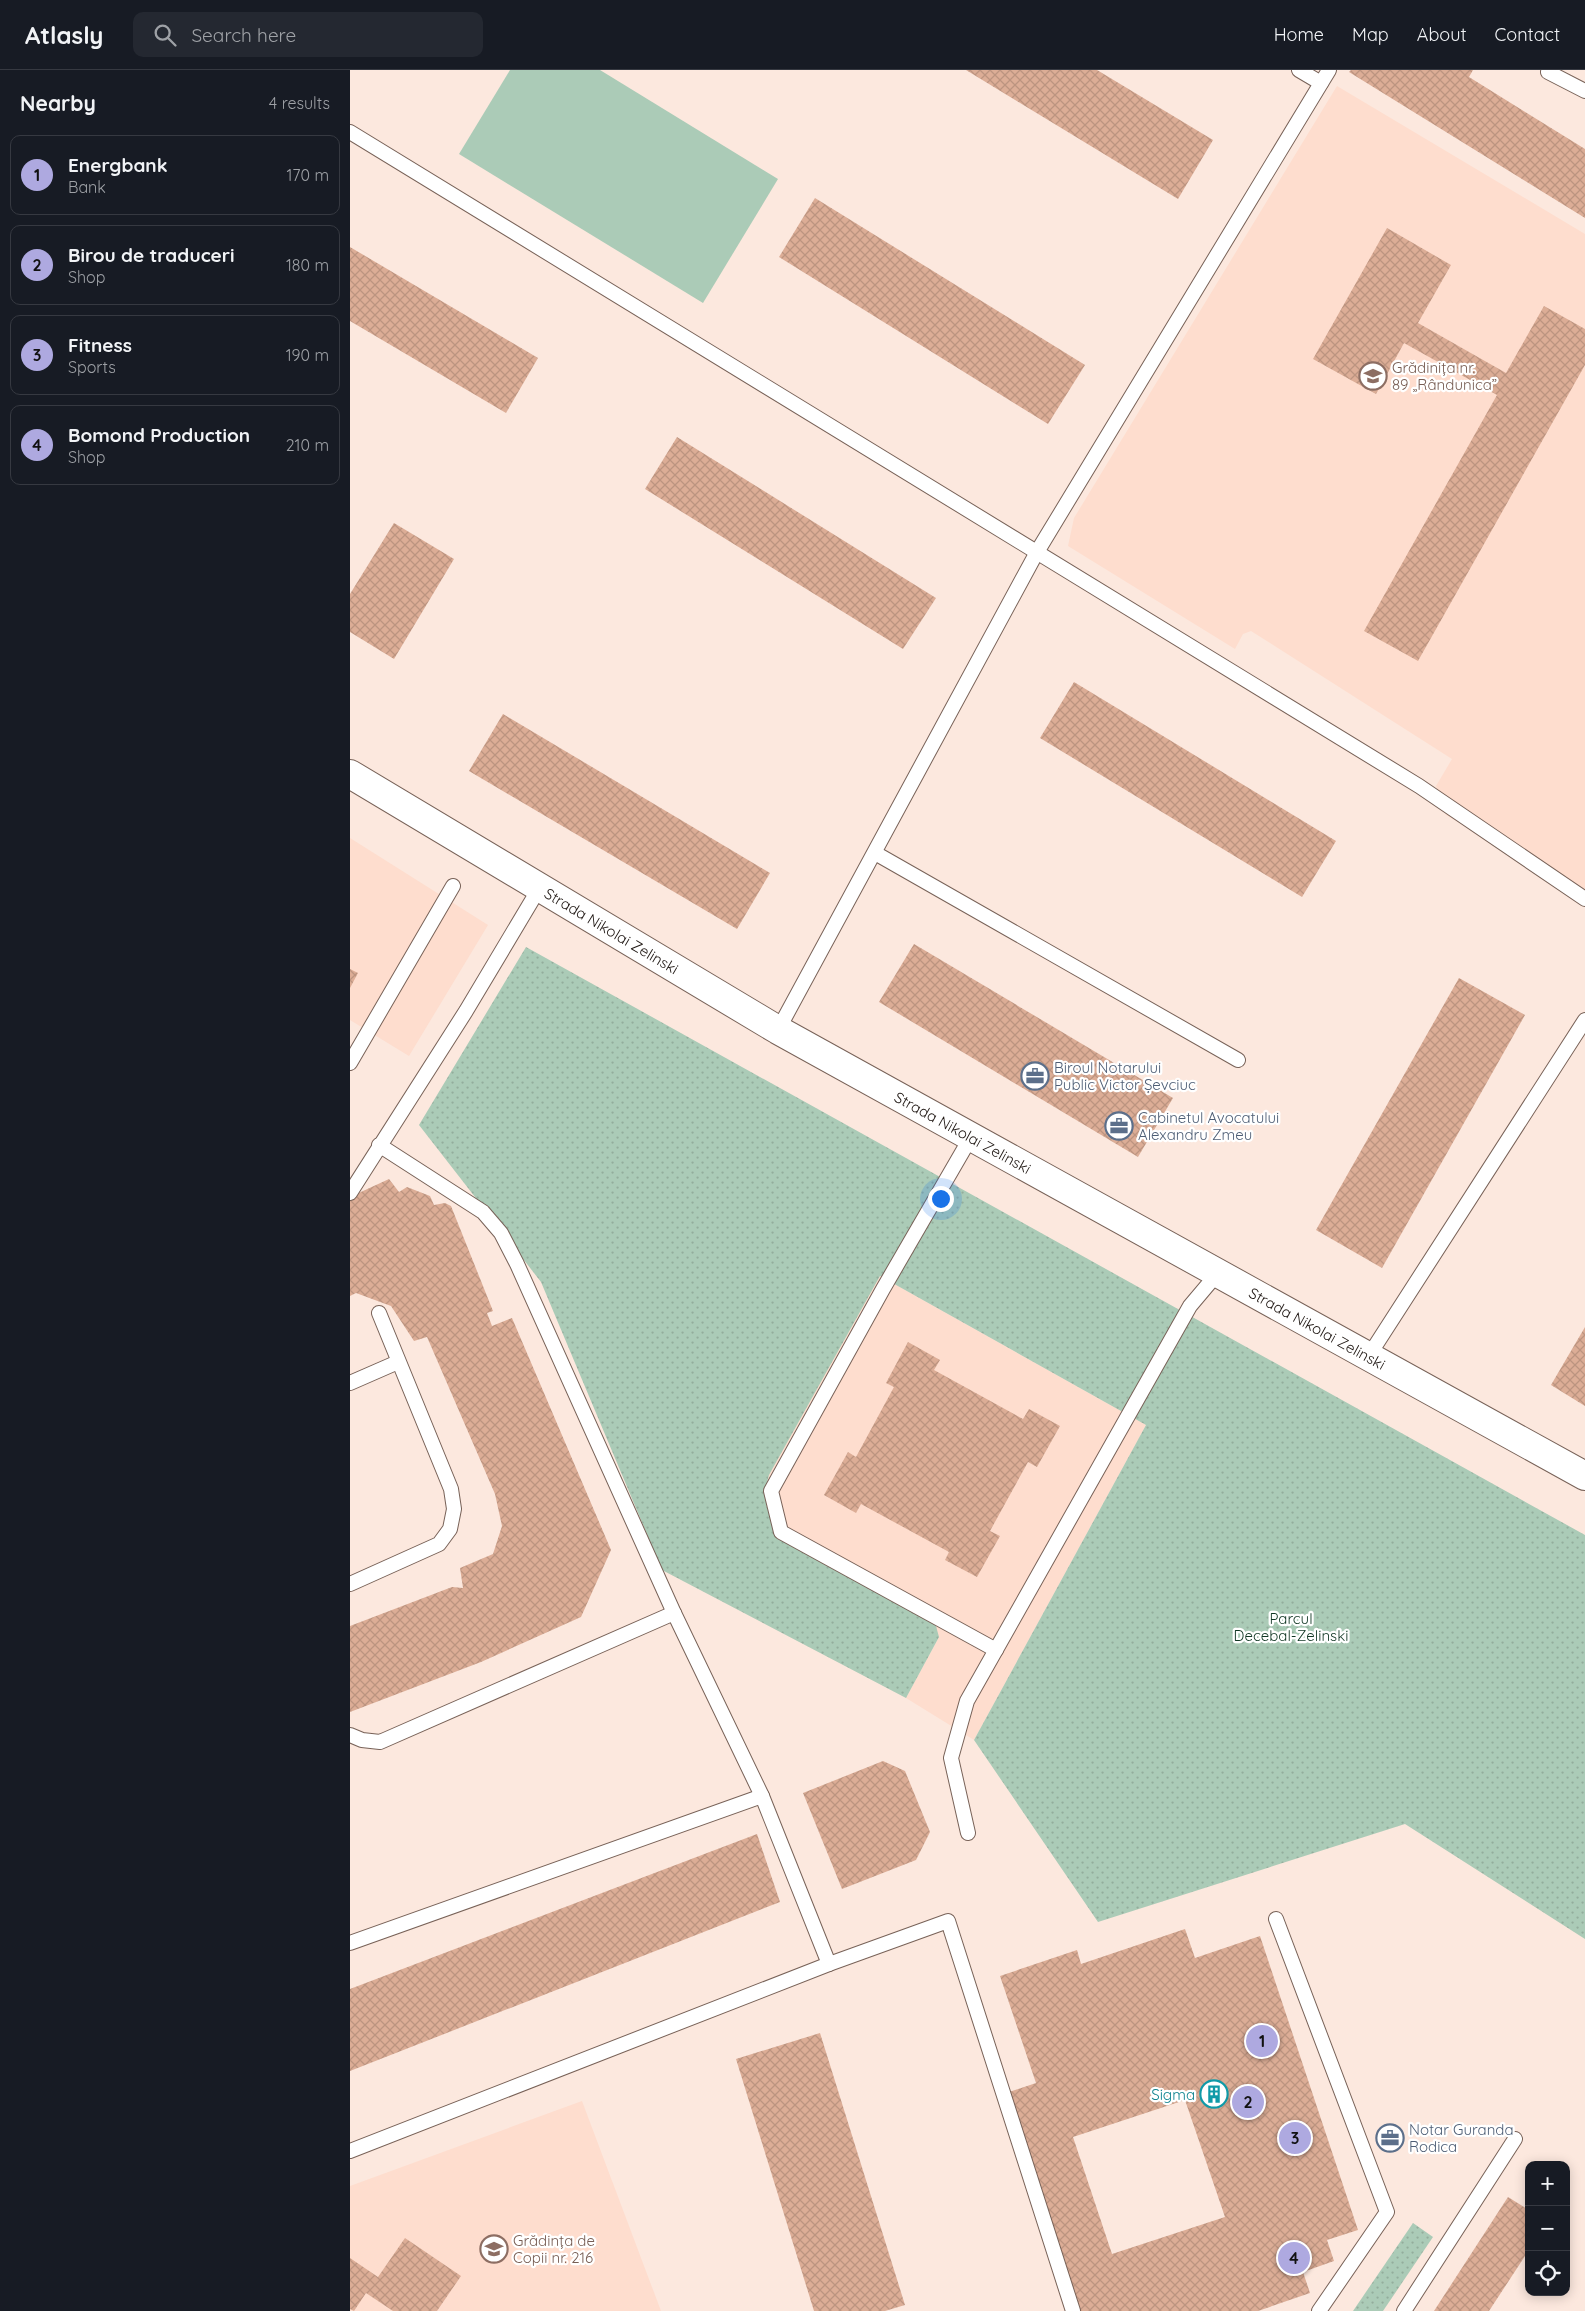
<!DOCTYPE html>
<meta charset="utf-8">
<style>
:root{--surface:#171b24;--page:#242831;--text:#f1f3f6;--muted:#9ea1a6;--line:#363941;--accent:#aea9e0}
body{margin:0;font-family:Quicksand,sans-serif;background:var(--page);color:var(--text)}
.controls{position:absolute;right:15px;bottom:15px;display:grid;overflow:hidden;border-radius:10px;box-shadow:0 2px 12px #0003}
.controls button{width:45px;height:45px;display:grid;place-items:center;padding:0;border:0;border-bottom:1px solid var(--line);background:var(--surface);color:var(--text);font:25px sans-serif}
.you{position:absolute;left:590px;top:1128px;width:18px;height:18px;margin:-12px;border:4px solid #fff;border-radius:50%;background:#1a73e8;box-shadow:0 0 0 8px #1a73e833}
.badge{display:grid;place-items:center;width:32px;height:32px;border-radius:50%;background:var(--accent);color:#111;font-size:16px;font-weight:700}
.pin{position:absolute;translate:-50% -50%;border:2px solid #fff;box-shadow:0 1px 5px #0006}
.list{margin:0;padding:0;list-style:none}
h2{display:flex;justify-content:space-between;align-items:center;height:65px;margin:0;padding:0 20px;font-size:21px}
h2 small{font-size:16px;font-weight:400;color:var(--muted)}
.list li{display:grid;grid-template-columns:32px 1fr auto;gap:15px;align-items:center;box-sizing:border-box;height:80px;margin:0 10px 10px;padding:0 10px;border:1px solid var(--line);border-radius:10px}
.list b{display:block;font-size:19px;white-space:nowrap}
.list p{margin:0;font-size:16px;white-space:nowrap;color:var(--muted)}
.list em{font-size:16px;font-style:normal;color:var(--muted)}
.icon{flex:none;width:28px;height:28px;fill:none;stroke:currentColor;stroke-width:2;stroke-linecap:round;stroke-linejoin:round}
.map{position:relative;flex:none;width:1235px;height:2241px;overflow:hidden}
header{display:flex;align-items:center;gap:30px;box-sizing:border-box;height:70px;padding:0 25px;background:var(--surface);border-bottom:1px solid var(--line)}
header strong{font-size:24px}
nav{display:flex;gap:28px;margin-inline-start:auto;font-size:18px}
.search{width:350px;height:45px;background:var(--page);display:flex;align-items:center;gap:12px;box-sizing:border-box;padding:0 18px;border-radius:10px;color:var(--muted);font-size:19px}
main{display:flex}
aside{flex:1;background:var(--surface)}
.map>svg:first-child{display:block}
.built{fill:#feddce}
.green{fill:url(#green-dots)}
.pitch{fill:#abcbb7}
.building{fill:url(#building-cross-hatch);fill-rule:evenodd}
.lines{fill:none;stroke-linecap:round;stroke-linejoin:round}
.service-casing{stroke:#786258;stroke-width:16}
.tertiary-casing{stroke:#786258;stroke-width:30}
.service{stroke:#fff;stroke-width:14}
.tertiary{stroke:#fff;stroke-width:28}
.labels{text-anchor:middle;dominant-baseline:central;stroke-width:4.5;stroke-linejoin:round;paint-order:stroke}
.education-label{font-size:15px;fill:#785e54;stroke:#fff;text-anchor:start}
.street-label{font-size:15px;fill:#1d1511;stroke:#fff}
.service-label{font-size:15px;fill:#4e5e75;stroke:#fff;text-anchor:start}
.park-label{font-size:15px;fill:#103623;stroke:#fff}
.culture-label{font-size:15px;fill:#0d838f;stroke:#fff;text-anchor:end}
</style>
<header>
<strong>Atlasly</strong>
<div class="search"><svg class="icon" aria-label="search" viewBox="0 0 24 24"><circle cx="10" cy="10" r="6"/><path d="M15 15l6 6"/></svg>Search here</div>
<nav><a>Home</a><a>Map</a><a>About</a><a>Contact</a></nav>
</header>
<main>
<aside>
<h2>Nearby<small>4 results</small></h2>
<ul class="list">
<li><span class="badge">1</span><div><b>Energbank</b><p>Bank</p></div><em>170 m</em></li>
<li><span class="badge">2</span><div><b>Birou de traduceri</b><p>Shop</p></div><em>180 m</em></li>
<li><span class="badge">3</span><div><b>Fitness</b><p>Sports</p></div><em>190 m</em></li>
<li><span class="badge">4</span><div><b>Bomond Production</b><p>Shop</p></div><em>210 m</em></li>
</ul>
</aside>
<div class="map">
<svg width="1235" height="2241" viewBox="0 0 1235 2241">
<defs>
<pattern id="green-dots" width="8" height="8" patternUnits="userSpaceOnUse" patternTransform="scale(1.25)"><rect width="8" height="8" fill="#abcbb7"/><path d="M2 2h.1M6 6h.1" fill="none" stroke="#93ad9c" stroke-width="1.8" stroke-linecap="round"/></pattern>
<pattern id="building-cross-hatch" width="8" height="8" patternUnits="userSpaceOnUse" patternTransform="scale(1.25)"><rect width="8" height="8" fill="#dcad96"/><path d="M0 0l8 8M0 8l8-8" fill="none" stroke="#bc9480"/></pattern>
</defs>
<rect width="100%" height="100%" fill="#fce8de"/>
<g class="built">
<path d="M 987,16 L 1235,164 L 1235,821 L 1096,745 L 1086,716 L 1102,689 L 901,561 L 893,564 L 885,579 L 718,476 L 724,448 Z"/>
<path d="M 0,768 L 138,855 L 59,986 L 0,950 Z"/>
<path d="M 530,1206 L 796,1355 L 624,1670 L 556,1628 L 589,1567 L 426,1459 L 416,1438 L 414,1420 L 419,1405 Z"/>
<path d="M 232,2031 L 311,2241 L 0,2241 L 0,2116 Z"/>
</g>
<g class="green">
<path d="M 176,877 L 1235,1465 L 1235,1869 L 1055,1754 L 748,1852 L 624,1670 L 796,1355 L 530,1206 L 419,1405 C 412,1428 416,1438 426,1459 L 574,1545 L 586,1556 L 589,1567 L 556,1628 L 312,1500 L 191,1212 L 69,1055 Z"/>
<path d="M 1063,2153 L 1083,2167 L 1033,2241 L 1003,2241 Z"/>
</g>
<path class="pitch" d="M 160,0 L 250,0 L 428,109 L 353,233 L 109,84 Z"/>
<g class="building">
<path d="M 616,0 L 747,0 L 863,70 L 828,129 Z"/>
<path d="M 1001,0 L 1123,0 L 1119,7 L 1235,79 L 1235,148 L 999,2 Z"/>
<path d="M 465,128 L 735,295 L 698,354 L 429,187 Z"/>
<path d="M 1037,158 L 1101,195 L 1068,253 L 1156,303 L 1194,236 L 1235,259 L 1235,295 L 1068,591 L 1014,561 L 1147,325 L 1054,273 L 1026,324 L 963,289 Z"/>
<path d="M 0,177 L 188,288 L 156,343 L 0,251 Z"/>
<path d="M 327,367 L 586,528 L 553,579 L 295,419 Z"/>
<path d="M 44,453 L 104,489 L 44,589 L 0,562 L 0,524 Z"/>
<path d="M 724,612 L 986,771 L 952,827 L 690,668 Z"/>
<path d="M 153,644 L 420,803 L 387,859 L 119,701 Z"/>
<path d="M 564,874 L 823,1028 L 788,1087 L 529,932 Z"/>
<path d="M 0,899 L 8,903 L 0,918 Z"/>
<path d="M 1109,908 L 1175,945 L 1032,1198 L 966,1160 Z"/>
<path d="M 39,1109 L 49,1122 L 57,1117 L 80,1126 L 84,1135 L 95,1133 L 101,1136 L 143,1241 L 137,1243 L 142,1256 L 162,1248 L 261,1480 L 231,1547 L 131,1592 L 0,1642 L 0,1556 L 102,1517 L 113,1518 L 110,1498 L 143,1484 L 152,1456 L 145,1424 L 77,1267 L 64,1271 L 41,1236 L 6,1223 L 0,1226 L 0,1127 Z"/>
<path d="M 1235,1257 L 1235,1336 L 1201,1315 Z"/>
<path d="M 558,1272 L 590,1290 L 584,1300 L 673,1349 L 679,1339 L 710,1356 L 687,1397 L 678,1392 L 640,1461 L 650,1466 L 627,1507 L 595,1490 L 599,1482 L 511,1434 L 506,1443 L 474,1425 L 498,1382 L 506,1387 L 544,1317 L 536,1313 Z"/>
<path d="M 533,1691 L 555,1701 L 580,1762 L 566,1790 L 492,1819 L 453,1723 Z"/>
<path d="M 407,1764 L 430,1832 L 0,2001 L 0,1919 Z"/>
<path d="M 835,1859 L 845,1888 L 910,1866 L 1008,2160 L 977,2170 L 984,2191 L 953,2202 L 960,2223 L 908,2241 L 729,2241 L 656,2023 L 686,2013 L 650,1906 L 727,1880 L 731,1894 ZM 835,2030 L 875,2147 L 762,2184 L 723,2067 Z"/>
<path d="M 470,1963 L 555,2235 L 535,2241 L 464,2241 L 386,1989 Z"/>
<path d="M 1158,2127 L 1179,2140 L 1179,2180 L 1139,2241 L 1084,2241 Z"/>
<path d="M 55,2168 L 111,2206 L 87,2241 L 43,2241 L 16,2223 L 4,2241 L 0,2239 L 0,2188 L 28,2207 Z"/>
</g>
<g class="lines">
<g class="service-casing">
<g id="service">
<path d="M 949,0 L 971,13"/>
<path d="M 1198,2 L 1235,21"/>
<path d="M 0,62 L 1069,716 L 1235,829"/>
<path d="M 525,783 L 888,990"/>
<path d="M 428,960 L 687,482 L 979,0"/>
<path d="M 0,993 L 103,816"/>
<path d="M 621,1067 L 533,1219 L 421,1421 L 431,1462 L 646,1580"/>
<path d="M 29,1075 L 133,1142 L 151,1163 L 167,1194 L 324,1543 L 412,1726 L 479,1894"/>
<path d="M 0,1123 L 116,941 L 190,817"/>
<path d="M 1018,1287 L 1235,950"/>
<path d="M 0,1313 L 48,1292"/>
<path d="M 0,1514 L 89,1474 L 100,1459 L 104,1439 L 101,1419 L 29,1243"/>
<path d="M 0,1665 L 12,1670 L 30,1672 L 324,1543"/>
<path d="M 618,1763 L 601,1688 L 617,1631 L 840,1236 L 867,1204"/>
<path d="M 926,1849 L 1037,2142 L 969,2241"/>
<path d="M 0,1873 L 412,1726"/>
<path d="M 0,2081 L 479,1894 L 598,1851 L 723,2241"/>
<path d="M 1054,2241 L 1165,2069"/>
</g>
</g>
<g class="tertiary-casing">
<g id="tertiary">
<path id="s1" d="M 0,704 L 428,960 L 1235,1406"/>
</g>
</g>
<use href="#service" class="service"/>
<use href="#tertiary" class="tertiary"/>
</g>
<defs>
<g id="school-ring" transform="scale(1.4375)"><circle r="9.5" fill="#fff" stroke="#8d6e63" stroke-width="1.5"/><path d="M0-5L7-2L0 1L-7-2ZM-4 1L0 2.5L4 1V4Q0 6-4 4Z" fill="#8d6e63"/></g>
<g id="office-ring" transform="scale(1.4375)"><circle r="9.5" fill="#fff" stroke="#5c6f8a" stroke-width="1.5"/><path d="M-6-3h4V-5.5h4V-3h4V5H-6ZM-1-4.5V-3h2v-1.5ZM-6 0V1H6V0Z" fill="#5c6f8a"/></g>
<g id="building-ring" transform="scale(1.4375)"><circle r="9.5" fill="#fff" stroke="#0f9aa8" stroke-width="1.5"/><path d="M-4-6H4V6H1V3H-1V6H-4ZM-2.5-4.3h1.7v1.8h-1.7ZM.8-4.3h1.7v1.8H.8ZM-2.5-1h1.7V.8h-1.7ZM.8-1h1.7V.8H.8Z" fill="#0f9aa8"/></g>
</defs>
<g fill-rule="evenodd">
<use href="#school-ring" x="1023" y="306"/>
<use href="#office-ring" x="685" y="1006"/>
<use href="#office-ring" x="769" y="1056"/>
<use href="#building-ring" x="864" y="2024"/>
<use href="#office-ring" x="1040" y="2068"/>
<use href="#school-ring" x="144" y="2179"/>
</g>
<g class="labels">
<g class="education-label">
<text x="1042" y="297">Grădinița nr.<tspan x="1042" dy="17">89 „Rândunica”</tspan></text>
<text x="163" y="2170">Grădința de<tspan x="163" dy="17">Copii nr. 216</tspan></text>
</g>
<g class="street-label">
<text stroke="none"><textPath href="#s1" startOffset="305">Strada Nikolai Zelinski</textPath></text>
<text stroke="none"><textPath href="#s1" startOffset="710">Strada Nikolai Zelinski</textPath></text>
<text stroke="none"><textPath href="#s1" startOffset="1115">Strada Nikolai Zelinski</textPath></text>
</g>
<g class="service-label">
<text x="704" y="997">Biroul Notarului<tspan x="704" dy="17">Public Victor Șevciuc</tspan></text>
<text x="788" y="1047">Cabinetul Avocatului<tspan x="788" dy="17">Alexandru Zmeu</tspan></text>
<text x="1059" y="2059">Notar Guranda<tspan x="1059" dy="17">Rodica</tspan></text>
</g>
<g class="park-label">
<text x="941" y="1548">Parcul<tspan x="941" dy="17">Decebal-Zelinski</tspan></text>
</g>
<g class="culture-label">
<text x="845" y="2024">Sigma</text>
</g>
</g>
</svg>
<div class="controls">
<button>+</button>
<button>−</button>
<button><svg class="icon" aria-label="locate" viewBox="0 0 24 24"><circle cx="12" cy="12" r="6"/><path d="M12 2v4M12 18v4M2 12h4M18 12h4"/></svg></button>
</div>
<div class="you"></div>
<div class="pin badge" style="left:912px;top:1971px">1</div>
<div class="pin badge" style="left:898px;top:2032px">2</div>
<div class="pin badge" style="left:945px;top:2068px">3</div>
<div class="pin badge" style="left:944px;top:2188px">4</div>
</div>
</main>
